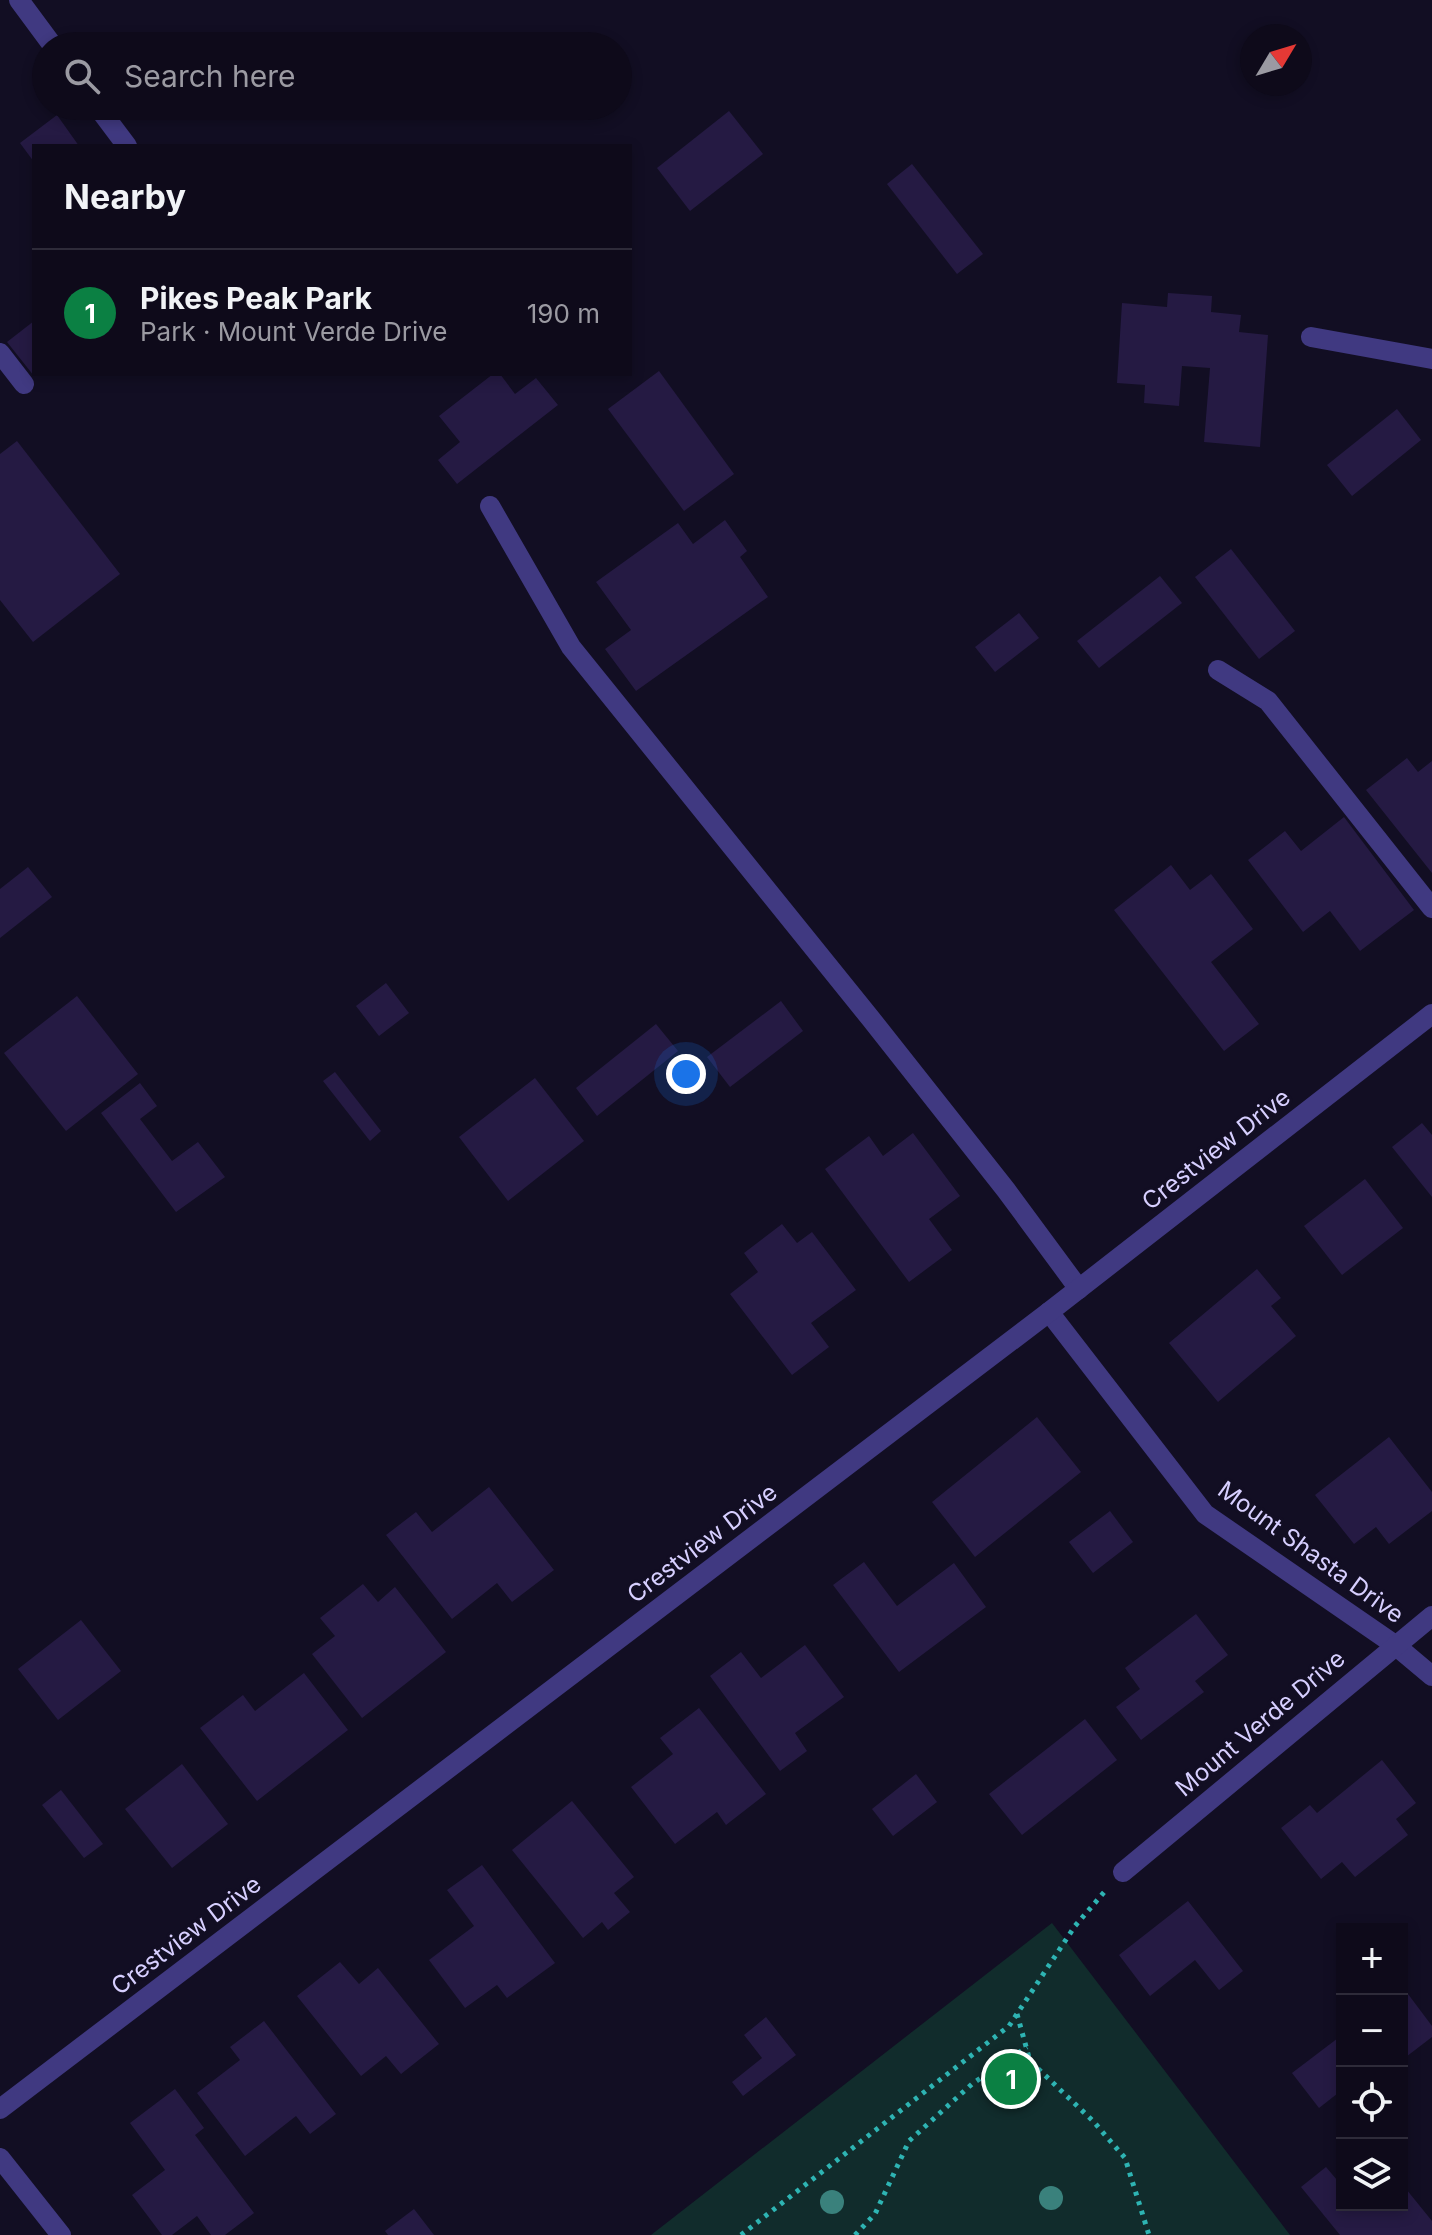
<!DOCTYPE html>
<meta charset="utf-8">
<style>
:root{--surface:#0e0a1a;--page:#171323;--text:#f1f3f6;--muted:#9b9aa2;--line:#2e2b39;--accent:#0b8043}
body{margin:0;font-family:Inter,sans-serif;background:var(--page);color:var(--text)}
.controls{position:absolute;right:24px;bottom:24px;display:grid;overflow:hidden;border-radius:0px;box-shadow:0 4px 12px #0003}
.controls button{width:72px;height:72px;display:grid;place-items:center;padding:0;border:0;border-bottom:2px solid var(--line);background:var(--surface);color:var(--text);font:40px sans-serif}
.compass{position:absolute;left:1240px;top:24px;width:72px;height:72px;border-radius:50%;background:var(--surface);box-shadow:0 4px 12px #0003;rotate:52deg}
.you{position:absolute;left:686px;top:1074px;width:28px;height:28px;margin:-20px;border:6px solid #fff;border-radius:50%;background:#1a73e8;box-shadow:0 0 0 12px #1a73e833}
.badge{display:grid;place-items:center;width:52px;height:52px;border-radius:50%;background:var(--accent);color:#fff;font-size:26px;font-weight:700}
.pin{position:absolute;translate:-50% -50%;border:4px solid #fff;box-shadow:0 2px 8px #0006}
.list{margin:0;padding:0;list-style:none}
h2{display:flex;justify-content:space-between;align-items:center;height:104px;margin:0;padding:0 32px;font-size:34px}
h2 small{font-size:26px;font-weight:400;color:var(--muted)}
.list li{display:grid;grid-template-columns:52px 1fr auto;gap:24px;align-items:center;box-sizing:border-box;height:128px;padding:0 32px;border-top:2px solid var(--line)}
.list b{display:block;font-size:30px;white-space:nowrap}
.list p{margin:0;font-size:26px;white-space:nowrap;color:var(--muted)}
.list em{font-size:26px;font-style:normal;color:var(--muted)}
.icon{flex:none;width:44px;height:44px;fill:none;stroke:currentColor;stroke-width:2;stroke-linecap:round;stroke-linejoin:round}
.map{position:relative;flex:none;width:1432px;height:2235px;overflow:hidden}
.search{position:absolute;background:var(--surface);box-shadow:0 4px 12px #0003;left:32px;top:32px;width:600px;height:88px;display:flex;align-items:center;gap:20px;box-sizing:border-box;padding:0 28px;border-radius:44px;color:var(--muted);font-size:30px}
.panel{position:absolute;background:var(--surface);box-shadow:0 4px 12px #0003;left:32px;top:144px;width:600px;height:232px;border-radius:0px}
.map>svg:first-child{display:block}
.green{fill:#112c2c}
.building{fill:#251a43}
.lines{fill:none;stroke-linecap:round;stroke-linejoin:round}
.path{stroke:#2eb4b3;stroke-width:5;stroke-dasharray:4 6;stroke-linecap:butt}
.minor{stroke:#403981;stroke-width:20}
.tree{fill:#3a817c}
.labels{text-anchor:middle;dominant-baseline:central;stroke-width:6;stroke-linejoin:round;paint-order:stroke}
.street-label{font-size:24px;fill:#d7cfff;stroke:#120e23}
</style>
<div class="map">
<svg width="1432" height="2235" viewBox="0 0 1432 2235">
<rect width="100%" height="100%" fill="#120e23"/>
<path class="green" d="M 1052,1923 L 1290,2235 L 651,2235 Z"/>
<g class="building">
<path d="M 729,111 L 763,154 L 690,211 L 657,168 Z"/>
<path d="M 57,115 L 79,146 L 34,146 L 34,162 L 20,143 Z"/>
<path d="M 912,164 L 983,254 L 957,274 L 887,184 Z"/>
<path d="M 1168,293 L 1212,296 L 1211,312 L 1241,315 L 1239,332 L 1268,335 L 1260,447 L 1204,442 L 1210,368 L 1182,366 L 1179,406 L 1144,403 L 1145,385 L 1117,383 L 1122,303 L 1167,307 Z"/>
<path d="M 34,321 L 34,376 L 7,342 Z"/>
<path d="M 659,371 L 734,474 L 684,511 L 608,409 Z"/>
<path d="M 493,374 L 500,374 L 515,394 L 536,378 L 558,405 L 457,484 L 438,460 L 460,442 L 439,416 Z"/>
<path d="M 1397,409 L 1421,440 L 1352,496 L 1327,465 Z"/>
<path d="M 17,441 L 120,574 L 33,642 L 0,600 L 0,454 Z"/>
<path d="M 725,520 L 747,551 L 740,557 L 768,597 L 636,691 L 605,649 L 631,630 L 596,582 L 678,523 L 693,544 Z"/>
<path d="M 1231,549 L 1295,631 L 1259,659 L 1195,577 Z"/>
<path d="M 1160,576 L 1182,603 L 1099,668 L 1077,641 Z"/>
<path d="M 1019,613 L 1039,638 L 995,672 L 975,647 Z"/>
<path d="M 1407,758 L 1418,772 L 1432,761 L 1432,873 L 1366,790 Z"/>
<path d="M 1344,817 L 1414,910 L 1360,951 L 1330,911 L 1303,932 L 1248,860 L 1285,831 L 1301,851 Z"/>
<path d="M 1171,865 L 1190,890 L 1211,874 L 1253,929 L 1211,962 L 1259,1024 L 1224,1051 L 1114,910 Z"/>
<path d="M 28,867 L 52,897 L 0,938 L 0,889 Z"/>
<path d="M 386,983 L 409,1013 L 379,1036 L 356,1006 Z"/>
<path d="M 77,996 L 138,1074 L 66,1131 L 4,1053 Z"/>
<path d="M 781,1001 L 803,1031 L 730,1087 L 707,1057 Z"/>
<path d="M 656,1024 L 678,1051 L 597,1116 L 576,1088 Z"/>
<path d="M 335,1072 L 381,1131 L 370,1141 L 323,1081 Z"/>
<path d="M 535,1078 L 584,1141 L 508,1201 L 459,1137 Z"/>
<path d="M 140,1083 L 157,1106 L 140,1119 L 172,1161 L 198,1142 L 225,1177 L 176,1212 L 101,1113 Z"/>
<path d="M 1422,1123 L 1432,1135 L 1432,1197 L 1392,1147 Z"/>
<path d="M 913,1133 L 960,1196 L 929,1219 L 952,1250 L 909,1282 L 825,1169 L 869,1136 L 883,1156 Z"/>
<path d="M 1365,1179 L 1403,1228 L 1342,1275 L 1304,1226 Z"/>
<path d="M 782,1224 L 797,1243 L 812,1232 L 856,1290 L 811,1323 L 829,1347 L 792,1375 L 730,1294 L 758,1272 L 744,1253 Z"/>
<path d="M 1257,1269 L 1281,1298 L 1271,1306 L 1296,1336 L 1218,1402 L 1169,1343 Z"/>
<path d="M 1037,1417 L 1081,1472 L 975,1557 L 932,1502 Z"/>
<path d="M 1389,1437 L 1432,1492 L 1432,1511 L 1389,1544 L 1376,1527 L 1354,1544 L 1315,1495 Z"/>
<path d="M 489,1487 L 554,1570 L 512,1602 L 497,1583 L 452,1619 L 386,1535 L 416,1512 L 432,1532 Z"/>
<path d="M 1110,1511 L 1133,1542 L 1093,1573 L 1069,1542 Z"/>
<path d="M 864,1562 L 897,1606 L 954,1563 L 986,1607 L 899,1672 L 833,1585 Z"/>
<path d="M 363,1584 L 378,1602 L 395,1587 L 446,1652 L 362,1718 L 312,1654 L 335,1636 L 320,1618 Z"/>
<path d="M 1196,1614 L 1228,1655 L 1195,1681 L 1204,1692 L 1141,1740 L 1116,1707 L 1140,1689 L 1125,1668 Z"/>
<path d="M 81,1620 L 121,1671 L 58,1720 L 18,1669 Z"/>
<path d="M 805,1645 L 844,1697 L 795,1733 L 807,1751 L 780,1771 L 710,1676 L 741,1652 L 761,1678 Z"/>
<path d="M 304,1673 L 348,1730 L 257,1801 L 200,1728 L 243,1695 L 255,1711 Z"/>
<path d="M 699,1708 L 766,1794 L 726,1825 L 717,1812 L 675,1844 L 631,1787 L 673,1754 L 660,1738 Z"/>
<path d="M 1085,1719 L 1117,1760 L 1022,1835 L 989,1794 Z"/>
<path d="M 1382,1760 L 1416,1803 L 1396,1819 L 1408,1835 L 1355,1877 L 1342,1862 L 1321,1879 L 1281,1828 L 1310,1805 L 1317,1813 Z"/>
<path d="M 182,1764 L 228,1824 L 172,1868 L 125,1809 Z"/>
<path d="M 916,1774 L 937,1802 L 893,1836 L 872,1809 Z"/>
<path d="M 61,1790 L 103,1844 L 84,1858 L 42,1805 Z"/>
<path d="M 572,1801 L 634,1877 L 614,1893 L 630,1912 L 608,1930 L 602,1922 L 583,1938 L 512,1850 Z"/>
<path d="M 482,1865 L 555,1963 L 507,1998 L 497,1985 L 465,2008 L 429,1960 L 474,1926 L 447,1890 Z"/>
<path d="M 1188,1901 L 1243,1971 L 1219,1990 L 1195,1960 L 1150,1996 L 1119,1955 Z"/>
<path d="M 340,1962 L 359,1984 L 378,1968 L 439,2044 L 401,2074 L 386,2056 L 361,2076 L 297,1996 Z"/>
<path d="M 1402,1986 L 1432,2026 L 1432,2037 L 1402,2060 Z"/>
<path d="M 766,2017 L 796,2055 L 743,2096 L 732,2082 L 762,2058 L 744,2035 Z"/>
<path d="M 264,2021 L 336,2114 L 310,2134 L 296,2116 L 245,2156 L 197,2093 L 240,2060 L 230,2047 Z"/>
<path d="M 1342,2035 L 1342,2090 L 1319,2108 L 1292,2073 Z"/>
<path d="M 175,2089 L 204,2128 L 195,2135 L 254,2213 L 225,2235 L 211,2235 L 197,2216 L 172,2235 L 162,2235 L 132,2195 L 165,2170 L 130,2123 Z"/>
<path d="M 1326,2167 L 1337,2180 L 1342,2176 L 1342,2205 L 1402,2205 L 1402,2184 L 1432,2221 L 1432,2235 L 1340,2235 L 1301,2187 Z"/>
<path d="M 414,2209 L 434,2235 L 388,2235 L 385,2231 Z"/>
</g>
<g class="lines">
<g class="path">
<path d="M 1017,2014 L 1030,2061 L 1093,2121 L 1125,2158 L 1149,2235"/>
<path d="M 741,2235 L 1009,2026 L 1075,1926 L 1106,1890"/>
<path d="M 855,2235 L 875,2214 L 909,2141 L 972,2084 L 1027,2047"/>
</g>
<g class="minor">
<path d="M 19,0 L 53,46"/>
<path d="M 97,106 L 127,146"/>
<path d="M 1311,337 L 1432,359"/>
<path d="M 0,353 L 24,384"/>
<path d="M 490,506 L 571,647 L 871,1019 L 1006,1190 L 1079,1289"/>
<path d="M 1218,670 L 1268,701 L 1432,908"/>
<path d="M 1049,1312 L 1205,1514 L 1395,1645 L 1432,1676"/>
<path d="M 1123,1872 L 1432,1616"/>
<path d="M 0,2109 L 1049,1312 L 1432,1014"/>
<path d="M 0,2158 L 61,2235"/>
</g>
</g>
<g class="tree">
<circle cx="1051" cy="2198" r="12"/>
<circle cx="832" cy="2202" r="12"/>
</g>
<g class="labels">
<g class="street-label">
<text transform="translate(1216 1149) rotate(-38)">Crestview Drive</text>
<text transform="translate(702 1543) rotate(-37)">Crestview Drive</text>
<text transform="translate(1311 1552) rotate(36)">Mount Shasta Drive</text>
<text transform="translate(1260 1723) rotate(-40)">Mount Verde Drive</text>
<text transform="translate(186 1935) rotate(-37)">Crestview Drive</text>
</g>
</g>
</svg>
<div class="controls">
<button>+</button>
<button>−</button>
<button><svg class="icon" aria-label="locate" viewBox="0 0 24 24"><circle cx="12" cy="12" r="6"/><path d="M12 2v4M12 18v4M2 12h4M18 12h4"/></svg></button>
<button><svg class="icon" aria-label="layers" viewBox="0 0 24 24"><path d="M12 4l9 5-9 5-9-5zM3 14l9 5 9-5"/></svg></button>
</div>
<svg class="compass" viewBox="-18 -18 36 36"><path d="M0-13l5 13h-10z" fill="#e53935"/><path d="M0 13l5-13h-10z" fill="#9b9aa2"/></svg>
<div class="you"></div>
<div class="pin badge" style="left:1011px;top:2079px">1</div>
<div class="search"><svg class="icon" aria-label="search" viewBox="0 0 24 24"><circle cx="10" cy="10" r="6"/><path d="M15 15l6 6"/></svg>Search here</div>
<section class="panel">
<h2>Nearby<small></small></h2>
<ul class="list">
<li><span class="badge">1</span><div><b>Pikes Peak Park</b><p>Park · Mount Verde Drive</p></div><em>190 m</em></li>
</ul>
</section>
</div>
